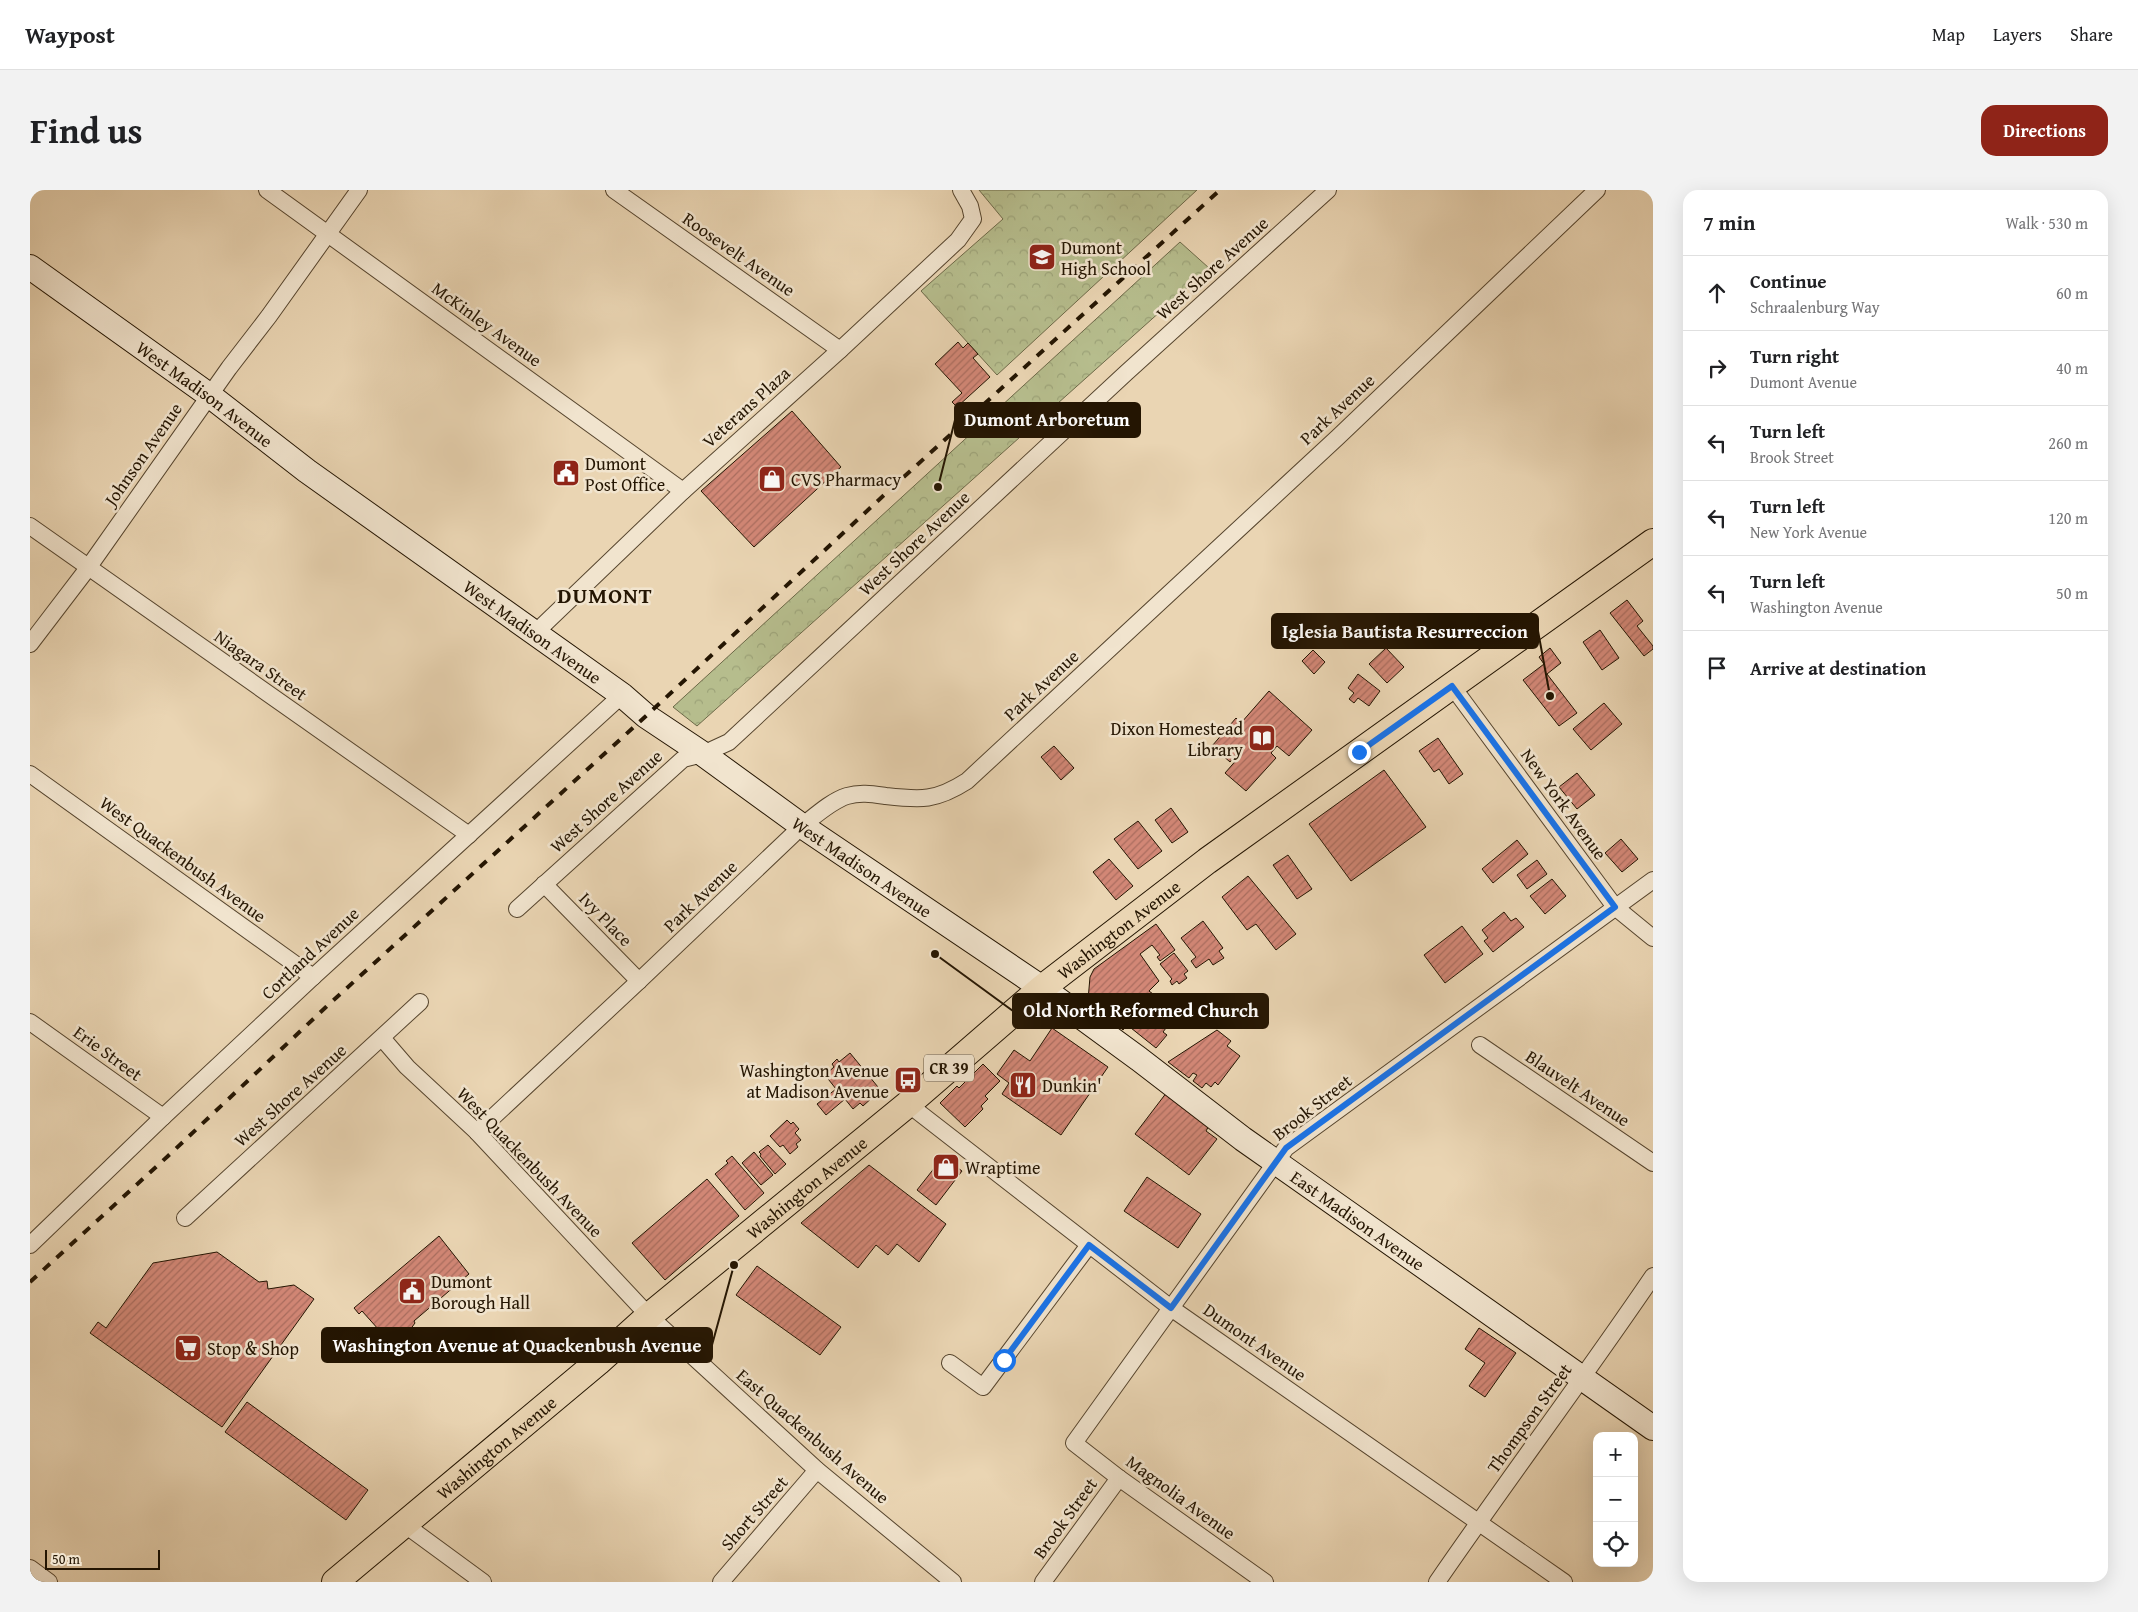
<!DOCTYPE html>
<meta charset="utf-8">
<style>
:root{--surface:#fff;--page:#f2f2f2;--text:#202124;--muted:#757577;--line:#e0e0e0;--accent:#8f2418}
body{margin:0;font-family:"Gentium Book Plus",serif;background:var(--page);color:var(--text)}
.controls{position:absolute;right:15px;bottom:15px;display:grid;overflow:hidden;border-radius:10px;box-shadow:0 5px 20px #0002}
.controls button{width:45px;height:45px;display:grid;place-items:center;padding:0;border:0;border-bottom:1px solid var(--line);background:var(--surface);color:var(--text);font:25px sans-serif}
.scale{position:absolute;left:15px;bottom:12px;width:115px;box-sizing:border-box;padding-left:5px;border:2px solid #241502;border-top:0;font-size:14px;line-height:18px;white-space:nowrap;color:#241502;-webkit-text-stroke:4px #f1e4ce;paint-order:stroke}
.stop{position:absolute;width:15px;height:15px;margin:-11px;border:4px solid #1a73e8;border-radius:50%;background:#fff}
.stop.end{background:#1a73e8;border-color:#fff;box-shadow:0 1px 5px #0008}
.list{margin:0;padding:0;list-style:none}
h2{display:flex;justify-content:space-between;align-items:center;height:65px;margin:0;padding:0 20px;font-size:21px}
h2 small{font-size:16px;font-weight:400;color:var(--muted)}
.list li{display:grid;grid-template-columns:32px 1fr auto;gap:15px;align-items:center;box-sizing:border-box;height:75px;padding:0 20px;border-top:1px solid var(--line)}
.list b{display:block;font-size:19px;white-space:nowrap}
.list p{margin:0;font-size:16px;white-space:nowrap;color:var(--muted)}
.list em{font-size:16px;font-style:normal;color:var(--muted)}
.icon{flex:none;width:28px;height:28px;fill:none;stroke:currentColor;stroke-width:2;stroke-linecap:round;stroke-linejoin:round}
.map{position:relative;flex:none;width:1623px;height:1392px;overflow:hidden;border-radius:15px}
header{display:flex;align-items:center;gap:30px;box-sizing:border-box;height:70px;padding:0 25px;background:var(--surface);border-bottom:1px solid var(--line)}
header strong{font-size:24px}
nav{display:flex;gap:28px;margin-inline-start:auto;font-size:18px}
.intro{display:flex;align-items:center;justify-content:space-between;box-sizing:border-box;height:120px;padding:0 30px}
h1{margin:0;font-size:35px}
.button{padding:12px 22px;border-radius:15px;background:var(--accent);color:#fff;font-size:18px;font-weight:700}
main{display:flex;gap:30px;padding:0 30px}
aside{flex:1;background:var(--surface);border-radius:15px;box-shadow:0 5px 20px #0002}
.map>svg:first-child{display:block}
.park{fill:url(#park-crowns);stroke:#6d6948}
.building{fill:url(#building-hatch);stroke:#241502}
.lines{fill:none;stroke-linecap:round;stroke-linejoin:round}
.minor-casing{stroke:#56452e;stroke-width:18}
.secondary-casing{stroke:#241502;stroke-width:26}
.primary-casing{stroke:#241502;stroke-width:28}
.minor{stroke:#f1e4ce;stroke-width:16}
.secondary{stroke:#f1e4ce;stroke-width:24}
.primary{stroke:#ead5b3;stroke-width:26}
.rail{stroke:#241502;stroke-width:4;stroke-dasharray:9 9;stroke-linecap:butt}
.route{stroke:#1a73e8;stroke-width:6}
.labels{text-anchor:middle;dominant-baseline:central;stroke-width:5;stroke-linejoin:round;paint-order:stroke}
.shield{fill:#f1e4ce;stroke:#62533f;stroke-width:1}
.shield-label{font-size:16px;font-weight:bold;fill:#241502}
.poi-label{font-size:18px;fill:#241502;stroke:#f1e4ce;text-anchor:start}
.street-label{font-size:18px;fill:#241502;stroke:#f1e4ce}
.district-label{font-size:22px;font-weight:bold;letter-spacing:1px;fill:#241502;stroke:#f1e4ce}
.leader{fill:none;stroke:#241502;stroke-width:2}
.callout-dot{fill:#241502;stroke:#f1e4ce;stroke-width:2}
.callout{fill:#241502;stroke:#241502;stroke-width:2}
.callout-label{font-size:19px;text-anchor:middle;font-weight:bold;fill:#fff}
</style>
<header>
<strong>Waypost</strong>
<nav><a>Map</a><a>Layers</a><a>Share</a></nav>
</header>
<div class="intro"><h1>Find us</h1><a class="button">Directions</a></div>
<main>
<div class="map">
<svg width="1623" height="1392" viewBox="0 0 1623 1392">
<defs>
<pattern id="park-crowns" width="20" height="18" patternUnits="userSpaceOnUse" patternTransform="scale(1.25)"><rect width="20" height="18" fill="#b6bd8d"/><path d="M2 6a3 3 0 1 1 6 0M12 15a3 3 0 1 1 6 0" fill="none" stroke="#9ca278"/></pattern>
<pattern id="building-hatch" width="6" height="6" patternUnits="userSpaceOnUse" patternTransform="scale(1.25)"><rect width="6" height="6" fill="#d28776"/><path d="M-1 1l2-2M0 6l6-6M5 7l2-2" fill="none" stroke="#aa6d5f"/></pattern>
</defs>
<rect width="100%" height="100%" fill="#ead5b3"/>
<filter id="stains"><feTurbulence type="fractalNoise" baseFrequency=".004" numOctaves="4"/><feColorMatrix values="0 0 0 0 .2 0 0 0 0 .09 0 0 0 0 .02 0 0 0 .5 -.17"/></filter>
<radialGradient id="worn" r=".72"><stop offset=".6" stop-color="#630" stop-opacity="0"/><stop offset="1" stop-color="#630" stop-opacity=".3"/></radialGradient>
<g class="park">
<path d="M 949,0 L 1167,0 L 967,185 L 891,101 L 973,29 Z"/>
<path d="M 1150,52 L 1179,78 L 667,536 L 643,517 Z"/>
</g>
<g class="building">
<path d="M 928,152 L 933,158 L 938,153 L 948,164 L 943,168 L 960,187 L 927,217 L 922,212 L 932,203 L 905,174 Z"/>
<path d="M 762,221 L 811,277 L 724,357 L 671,301 Z"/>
<path d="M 1597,410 L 1613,431 L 1607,436 L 1623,456 L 1623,459 L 1614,466 L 1580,423 Z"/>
<path d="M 1570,440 L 1589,468 L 1572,480 L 1553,452 Z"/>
<path d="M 1356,458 L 1374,477 L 1357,493 L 1339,474 Z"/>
<path d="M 1520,458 L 1531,473 L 1517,484 L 1547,523 L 1529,536 L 1493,490 L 1514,474 L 1509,467 Z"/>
<path d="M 1283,460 L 1295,472 L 1284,484 L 1272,471 Z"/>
<path d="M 1328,484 L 1350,501 L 1339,516 L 1328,508 L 1324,513 L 1319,509 L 1324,503 L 1318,498 Z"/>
<path d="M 1239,501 L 1282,540 L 1259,566 L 1247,556 L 1241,563 L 1246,568 L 1216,601 L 1195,583 L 1209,567 L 1206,565 L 1200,572 L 1182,556 L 1206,528 L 1211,533 Z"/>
<path d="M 1574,513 L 1592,534 L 1561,560 L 1543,539 Z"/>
<path d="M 1408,548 L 1433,584 L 1419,594 L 1409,579 L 1404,582 L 1389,561 Z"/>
<path d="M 1024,556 L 1044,578 L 1031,590 L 1011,567 Z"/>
<path d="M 1354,580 L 1396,637 L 1321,691 L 1279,634 Z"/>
<path d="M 1547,583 L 1565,605 L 1547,619 L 1529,597 Z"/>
<path d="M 1141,618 L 1158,642 L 1142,653 L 1125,630 Z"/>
<path d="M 1108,631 L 1132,661 L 1108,679 L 1084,649 Z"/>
<path d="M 1591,649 L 1608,669 L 1592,682 L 1575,663 Z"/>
<path d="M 1487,650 L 1498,664 L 1463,693 L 1452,679 Z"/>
<path d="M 1258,665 L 1282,699 L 1267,709 L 1243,675 Z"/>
<path d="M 1079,669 L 1103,696 L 1086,710 L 1063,682 Z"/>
<path d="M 1507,670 L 1517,684 L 1497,699 L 1487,685 Z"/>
<path d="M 1218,686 L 1266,744 L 1246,760 L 1226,734 L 1217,740 L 1192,707 Z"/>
<path d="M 1522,689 L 1536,706 L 1515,724 L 1500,706 Z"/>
<path d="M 1474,722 L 1481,731 L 1486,728 L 1494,737 L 1463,762 L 1454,751 L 1458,748 L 1452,740 Z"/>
<path d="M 1173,731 L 1193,758 L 1189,761 L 1194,768 L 1183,775 L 1179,769 L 1166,778 L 1161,771 L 1166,767 L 1151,748 Z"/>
<path d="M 1126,734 L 1145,760 L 1130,771 L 1127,767 L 1130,765 L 1122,755 L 1110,764 L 1129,791 L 1119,801 L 1123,804 L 1093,840 L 1058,810 L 1060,787 L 1064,779 Z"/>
<path d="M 1432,736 L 1453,764 L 1415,793 L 1394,765 Z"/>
<path d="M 1144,763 L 1158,781 L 1154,784 L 1157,788 L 1149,794 L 1147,791 L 1142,795 L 1140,791 L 1142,789 L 1130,774 Z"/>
<path d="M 1126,812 L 1145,826 L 1133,842 L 1137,845 L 1126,858 L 1101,838 L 1110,826 L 1114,829 Z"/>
<path d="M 1022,838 L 1078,877 L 1031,945 L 972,904 L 979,893 L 967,884 L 984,860 L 1000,871 Z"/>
<path d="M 1187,840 L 1201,851 L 1197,856 L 1210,866 L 1188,895 L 1185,892 L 1181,897 L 1176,893 L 1172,898 L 1163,891 L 1167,885 L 1163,883 L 1159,888 L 1138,872 Z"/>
<path d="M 820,863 L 848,897 L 841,903 L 844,906 L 833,916 L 830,913 L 823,919 L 815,909 L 796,925 L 787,914 L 806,899 L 795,885 L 804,877 L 802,874 L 807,869 L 809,872 Z"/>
<path d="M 953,874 L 970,891 L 955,906 L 958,909 L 951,916 L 953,919 L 935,937 L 910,913 L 927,896 L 929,898 Z"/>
<path d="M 1137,902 L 1180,934 L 1176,941 L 1187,949 L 1159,985 L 1105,944 Z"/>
<path d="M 757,930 L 761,934 L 763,932 L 769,939 L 765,943 L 771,950 L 766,954 L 768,957 L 760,964 L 753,955 L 750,957 L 740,946 Z"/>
<path d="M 738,955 L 756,974 L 745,984 L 730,966 L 731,964 L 729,962 Z"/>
<path d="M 724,962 L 743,985 L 731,995 L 712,973 Z"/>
<path d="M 702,966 L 734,1003 L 715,1020 L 685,984 L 698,973 L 696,971 Z"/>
<path d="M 913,967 L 932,981 L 906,1015 L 887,1000 Z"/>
<path d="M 839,975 L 916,1034 L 889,1072 L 867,1054 L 858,1065 L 846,1055 L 828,1078 L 771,1033 Z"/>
<path d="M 1117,987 L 1171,1024 L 1148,1058 L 1094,1021 Z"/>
<path d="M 677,989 L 709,1026 L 635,1090 L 602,1053 Z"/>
<path d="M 409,1046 L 439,1084 L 384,1131 L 385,1133 L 360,1167 L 338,1153 L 349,1140 L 332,1121 L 329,1124 L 324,1118 Z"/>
<path d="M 187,1062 L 229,1092 L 237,1091 L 238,1099 L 264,1095 L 284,1109 L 192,1237 L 60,1143 L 68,1132 L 76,1138 L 123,1073 Z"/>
<path d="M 727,1076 L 811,1137 L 790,1165 L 706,1105 Z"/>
<path d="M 1449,1138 L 1486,1163 L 1455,1207 L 1439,1196 L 1455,1173 L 1435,1159 Z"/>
<path d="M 217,1212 L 338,1300 L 316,1330 L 195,1242 Z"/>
</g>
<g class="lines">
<g class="minor-casing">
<g id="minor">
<path d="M 237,0 L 653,301"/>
<path d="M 584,0 L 810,160"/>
<path d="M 0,336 L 439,645"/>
<path d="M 505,443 L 653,301 L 810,160 L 928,50 L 943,29 L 940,16 L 931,0"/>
<path d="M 0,454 L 58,378 L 199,178 L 239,126 L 329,0"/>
<path d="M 1422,496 L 1585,717 L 1623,748"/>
<path d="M 0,584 L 283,787"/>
<path d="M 514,694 L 609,791"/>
<path d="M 487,719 L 653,569 L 673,564 L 699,552 L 1096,183 L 1298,0"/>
<path d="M 0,832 L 133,927"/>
<path d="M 352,848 L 377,877 L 447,942 L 619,1126 L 787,1280 L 923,1392"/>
<path d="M 1450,855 L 1623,973"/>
<path d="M 878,914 L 1141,1118 L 1534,1392"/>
<path d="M 447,942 L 609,791 L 772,636 C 785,626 801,611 817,606 C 830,602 842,604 856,606 C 891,610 906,611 937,591 L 1308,247 L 1567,0"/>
<path d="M 155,1028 L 390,812"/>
<path d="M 0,1055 L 133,927 L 283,787 L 592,505"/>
<path d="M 920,1173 L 953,1197 L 1059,1055"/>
<path d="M 374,1334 L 453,1392"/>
<path d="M 0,1378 L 19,1392"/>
<path d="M 691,1392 L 787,1280"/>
<path d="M 1013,1392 L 1089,1288"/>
<path d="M 1235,1392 L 1089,1288 L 1044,1253 L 1256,958 L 1623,690"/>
<path d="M 1407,1392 C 1478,1289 1553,1189 1623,1086"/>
</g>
</g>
<g class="secondary-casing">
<g id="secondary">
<path id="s1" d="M 0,77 L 179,205 L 277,281 L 592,505 L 616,526 L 673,564 L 772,636 L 1012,798 L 1109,869 L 1213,949 L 1623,1238"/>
</g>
</g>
<g class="primary-casing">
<g id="primary">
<path id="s2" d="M 305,1392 L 568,1172 L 619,1126 L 878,914 L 1012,798 L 1177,671 L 1623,352"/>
</g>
</g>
<use href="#minor" class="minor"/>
<use href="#secondary" class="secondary"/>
<use href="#primary" class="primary"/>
<path class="rail" d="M 0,1092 L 138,966 L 296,817 L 616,526 L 866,294 L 1190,0"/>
</g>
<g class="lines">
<path class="route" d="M 974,1170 L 1059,1055 L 1141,1118 L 1256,958 L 1585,717 L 1422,496 L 1329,562"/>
</g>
<defs>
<g id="school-square" transform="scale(1.4375)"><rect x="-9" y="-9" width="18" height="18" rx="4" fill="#8f2418" stroke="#f1e4ce"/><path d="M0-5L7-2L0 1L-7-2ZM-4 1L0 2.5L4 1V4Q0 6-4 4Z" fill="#fff"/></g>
<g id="civic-square" transform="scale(1.4375)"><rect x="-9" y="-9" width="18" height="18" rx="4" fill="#8f2418" stroke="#f1e4ce"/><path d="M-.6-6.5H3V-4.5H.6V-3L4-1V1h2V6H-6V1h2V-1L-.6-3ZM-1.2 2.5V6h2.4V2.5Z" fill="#fff"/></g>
<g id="shop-square" transform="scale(1.4375)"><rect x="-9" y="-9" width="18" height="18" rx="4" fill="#8f2418" stroke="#f1e4ce"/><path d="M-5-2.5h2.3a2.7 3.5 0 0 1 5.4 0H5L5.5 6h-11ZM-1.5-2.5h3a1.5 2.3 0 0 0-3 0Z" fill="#fff"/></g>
<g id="library-square" transform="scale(1.4375)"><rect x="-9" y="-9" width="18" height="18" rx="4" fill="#8f2418" stroke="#f1e4ce"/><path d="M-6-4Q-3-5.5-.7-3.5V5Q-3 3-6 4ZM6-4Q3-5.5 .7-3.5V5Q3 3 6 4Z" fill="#fff"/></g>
<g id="bus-square" transform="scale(1.4375)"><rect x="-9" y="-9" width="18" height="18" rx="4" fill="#8f2418" stroke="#f1e4ce"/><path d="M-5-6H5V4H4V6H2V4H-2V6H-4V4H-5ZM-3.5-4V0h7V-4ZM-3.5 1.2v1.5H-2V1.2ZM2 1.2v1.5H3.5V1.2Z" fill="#fff"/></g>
<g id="restaurant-square" transform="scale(1.4375)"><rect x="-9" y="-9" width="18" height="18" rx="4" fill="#8f2418" stroke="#f1e4ce"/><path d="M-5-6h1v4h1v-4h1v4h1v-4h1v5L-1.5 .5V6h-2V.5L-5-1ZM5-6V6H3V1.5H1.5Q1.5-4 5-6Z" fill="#fff"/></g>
<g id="supermarket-square" transform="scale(1.4375)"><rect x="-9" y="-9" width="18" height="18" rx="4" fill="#8f2418" stroke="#f1e4ce"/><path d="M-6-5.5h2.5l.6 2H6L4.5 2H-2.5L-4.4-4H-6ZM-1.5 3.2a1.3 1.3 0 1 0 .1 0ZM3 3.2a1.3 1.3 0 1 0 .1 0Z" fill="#fff"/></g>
</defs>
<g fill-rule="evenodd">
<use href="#school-square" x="1012" y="67"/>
<use href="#civic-square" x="536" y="283"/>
<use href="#shop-square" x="742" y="289"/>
<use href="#library-square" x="1232" y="548"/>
<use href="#bus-square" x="878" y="890"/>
<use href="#restaurant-square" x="993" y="895"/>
<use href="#shop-square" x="916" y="977"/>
<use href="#civic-square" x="382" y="1101"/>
<use href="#supermarket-square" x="158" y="1158"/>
</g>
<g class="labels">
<rect class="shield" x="894" y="864.5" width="50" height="27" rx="4"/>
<g class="shield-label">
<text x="919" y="878">CR 39</text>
</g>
<g class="poi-label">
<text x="1031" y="57">Dumont<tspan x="1031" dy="21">High School</tspan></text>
<text x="555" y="273">Dumont<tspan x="555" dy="21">Post Office</tspan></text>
<text x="761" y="289">CVS Pharmacy</text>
<text x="1213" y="538" text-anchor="end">Dixon Homestead<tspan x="1213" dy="21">Library</tspan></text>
<text x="859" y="880" text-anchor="end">Washington Avenue<tspan x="859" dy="21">at Madison Avenue</tspan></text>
<text x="1012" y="895">Dunkin'</text>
<text x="935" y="977">Wraptime</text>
<text x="401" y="1091">Dumont<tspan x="401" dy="21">Borough Hall</tspan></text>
<text x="177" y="1158">Stop &amp; Shop</text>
</g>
<g class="street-label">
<text transform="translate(709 64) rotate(35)">Roosevelt Avenue</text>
<text transform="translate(1182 78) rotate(-42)">West Shore Avenue</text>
<text transform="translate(457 134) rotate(36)">McKinley Avenue</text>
<text stroke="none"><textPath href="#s1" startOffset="216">West Madison Avenue</textPath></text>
<text transform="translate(716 217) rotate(-42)">Veterans Plaza</text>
<text transform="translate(1307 219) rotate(-43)">Park Avenue</text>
<text transform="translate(113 264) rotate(-55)">Johnson Avenue</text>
<text transform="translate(884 353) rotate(-43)">West Shore Avenue</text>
<text stroke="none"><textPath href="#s1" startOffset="621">West Madison Avenue</textPath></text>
<text transform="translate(231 475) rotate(35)">Niagara Street</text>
<text transform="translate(1011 495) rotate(-43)">Park Avenue</text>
<text transform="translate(576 611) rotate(-42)">West Shore Avenue</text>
<text transform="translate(1534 614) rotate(54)">New York Avenue</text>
<text transform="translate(153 669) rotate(36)">West Quackenbush Avenue</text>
<text stroke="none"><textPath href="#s1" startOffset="1026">West Madison Avenue</textPath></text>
<text transform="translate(670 706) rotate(-44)">Park Avenue</text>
<text transform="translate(576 729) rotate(46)">Ivy Place</text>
<text stroke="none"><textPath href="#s2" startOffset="1020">Washington Avenue</textPath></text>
<text transform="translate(280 763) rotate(-43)">Cortland Avenue</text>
<text transform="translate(78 863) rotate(36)">Erie Street</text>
<text transform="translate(1548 898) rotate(34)">Blauvelt Avenue</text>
<text transform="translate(260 905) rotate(-42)">West Shore Avenue</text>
<text transform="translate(1282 917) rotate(-38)">Brook Street</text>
<text transform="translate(500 972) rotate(46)">West Quackenbush Avenue</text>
<text stroke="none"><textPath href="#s2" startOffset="615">Washington Avenue</textPath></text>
<text stroke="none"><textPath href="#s1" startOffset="1635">East Madison Avenue</textPath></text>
<text transform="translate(1225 1152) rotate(35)">Dumont Avenue</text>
<text transform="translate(1499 1228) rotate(-54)">Thompson Street</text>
<text transform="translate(783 1246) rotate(41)">East Quackenbush Avenue</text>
<text stroke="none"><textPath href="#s2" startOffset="210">Washington Avenue</textPath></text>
<text transform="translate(1151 1307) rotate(36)">Magnolia Avenue</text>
<text transform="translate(724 1323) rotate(-49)">Short Street</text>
<text transform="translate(1035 1328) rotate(-54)">Brook Street</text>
</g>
<g class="district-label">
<text x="575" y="405">DUMONT</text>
</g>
</g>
<path class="leader" d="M908 297L925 230M1520 506L1508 441M905 764L983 821M704 1075L682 1155"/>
<g class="callout-dot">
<circle cx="908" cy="297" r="5"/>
<circle cx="1520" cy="506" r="5"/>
<circle cx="905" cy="764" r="5"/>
<circle cx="704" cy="1075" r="5"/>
</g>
<g class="callout">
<rect x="925" y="213" width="185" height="34" rx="5"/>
<rect x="1242" y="424" width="266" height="34" rx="5"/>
<rect x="983" y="804" width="255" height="34" rx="5"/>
<rect x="292" y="1138" width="390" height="34" rx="5"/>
</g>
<g class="callout-label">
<text x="1017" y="236">Dumont Arboretum</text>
<text x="1375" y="448">Iglesia Bautista Resurreccion</text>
<text x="1111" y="827">Old North Reformed Church</text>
<text x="487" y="1162">Washington Avenue at Quackenbush Avenue</text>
</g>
<rect width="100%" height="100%" filter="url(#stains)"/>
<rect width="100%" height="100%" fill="url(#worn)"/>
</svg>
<div class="controls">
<button>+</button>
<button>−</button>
<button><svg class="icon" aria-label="locate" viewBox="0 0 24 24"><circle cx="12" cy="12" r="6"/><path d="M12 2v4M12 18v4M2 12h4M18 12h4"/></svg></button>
</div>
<div class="scale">50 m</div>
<div class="stop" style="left:974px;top:1170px"></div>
<div class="stop end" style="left:1329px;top:562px"></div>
</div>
<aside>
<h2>7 min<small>Walk · 530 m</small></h2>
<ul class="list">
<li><svg class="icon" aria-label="ahead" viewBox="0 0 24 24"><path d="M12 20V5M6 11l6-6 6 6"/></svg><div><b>Continue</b><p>Schraalenburg Way</p></div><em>60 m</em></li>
<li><svg class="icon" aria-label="right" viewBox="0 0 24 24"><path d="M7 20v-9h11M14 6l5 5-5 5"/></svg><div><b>Turn right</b><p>Dumont Avenue</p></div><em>40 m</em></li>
<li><svg class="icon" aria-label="left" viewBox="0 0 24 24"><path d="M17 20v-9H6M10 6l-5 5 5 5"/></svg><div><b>Turn left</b><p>Brook Street</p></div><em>260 m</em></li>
<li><svg class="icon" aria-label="left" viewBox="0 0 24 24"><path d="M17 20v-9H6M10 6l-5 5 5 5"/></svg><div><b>Turn left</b><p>New York Avenue</p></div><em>120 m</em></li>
<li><svg class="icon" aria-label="left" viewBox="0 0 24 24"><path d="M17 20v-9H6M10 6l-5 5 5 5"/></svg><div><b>Turn left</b><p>Washington Avenue</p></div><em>50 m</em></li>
<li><svg class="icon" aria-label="arrive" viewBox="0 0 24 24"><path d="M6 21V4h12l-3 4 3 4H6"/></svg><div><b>Arrive at destination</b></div></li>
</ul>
</aside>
</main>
